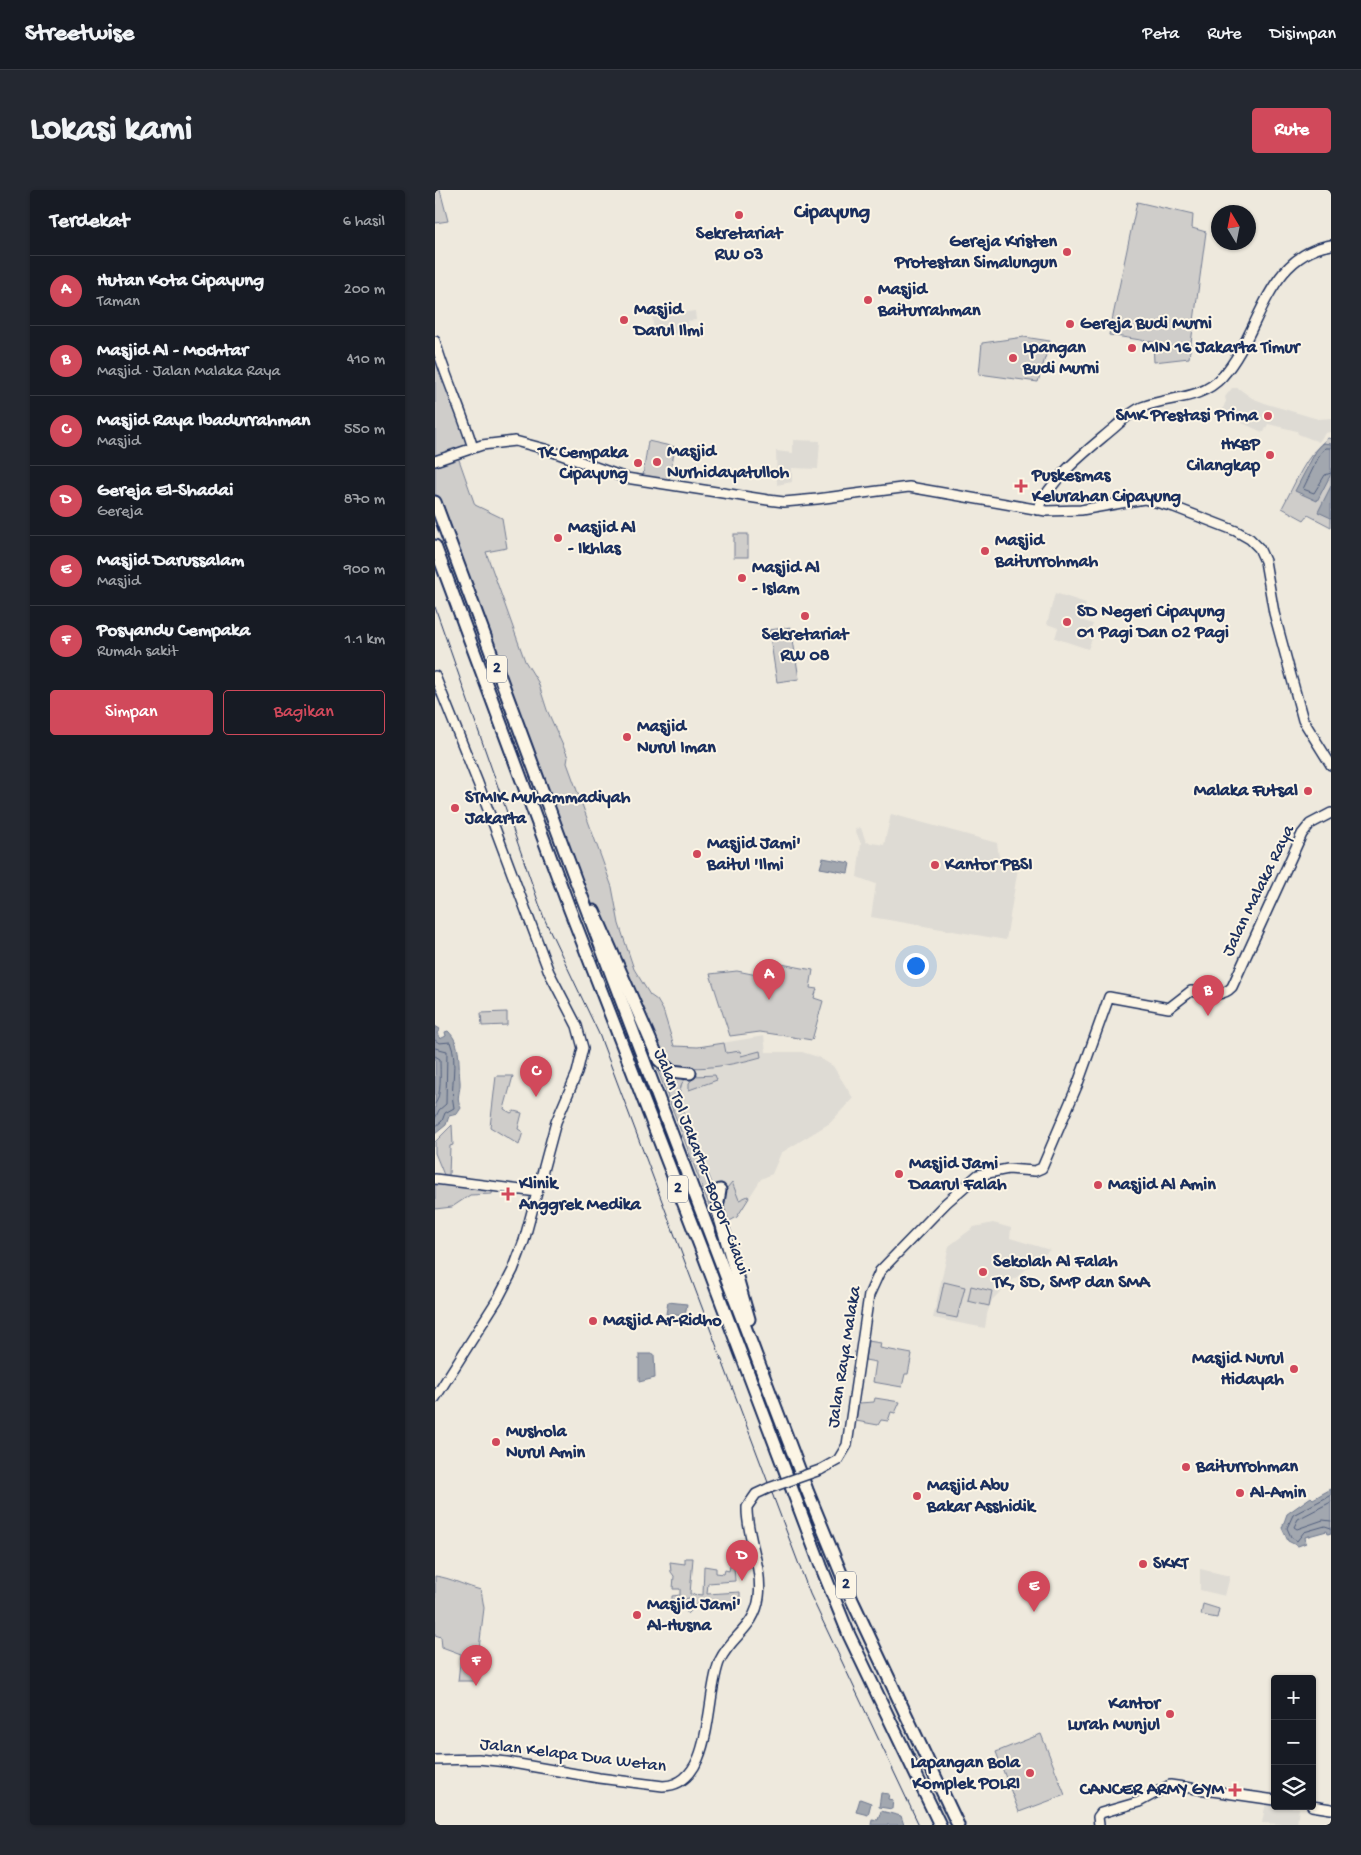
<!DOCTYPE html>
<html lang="id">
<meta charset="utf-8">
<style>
:root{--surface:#171b24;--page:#242831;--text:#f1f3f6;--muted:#9ea1a6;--line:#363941;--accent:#d1495b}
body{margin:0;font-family:"Gochi Hand",sans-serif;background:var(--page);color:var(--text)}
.controls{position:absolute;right:15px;bottom:15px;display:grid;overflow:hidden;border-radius:5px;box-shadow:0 1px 4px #0004}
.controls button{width:45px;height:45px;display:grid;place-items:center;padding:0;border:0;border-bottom:1px solid var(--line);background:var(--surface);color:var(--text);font:25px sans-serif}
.compass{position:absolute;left:776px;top:15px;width:45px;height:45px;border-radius:50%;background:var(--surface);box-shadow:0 1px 4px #0004;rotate:350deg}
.you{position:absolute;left:480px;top:775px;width:18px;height:18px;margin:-12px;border:4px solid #fff;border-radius:50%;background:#1a73e8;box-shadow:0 0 0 8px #1a73e833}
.badge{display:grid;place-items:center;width:32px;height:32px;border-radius:50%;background:var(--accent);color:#fff;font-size:16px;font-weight:700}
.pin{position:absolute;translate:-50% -41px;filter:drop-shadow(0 1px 2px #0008)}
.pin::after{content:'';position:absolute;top:26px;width:18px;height:15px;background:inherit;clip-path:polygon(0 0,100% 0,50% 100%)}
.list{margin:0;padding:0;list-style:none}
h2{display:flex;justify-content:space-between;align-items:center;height:65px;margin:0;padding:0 20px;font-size:21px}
h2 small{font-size:16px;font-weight:400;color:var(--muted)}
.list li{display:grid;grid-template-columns:32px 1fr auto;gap:15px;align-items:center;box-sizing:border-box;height:70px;padding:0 20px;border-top:1px solid var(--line)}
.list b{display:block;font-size:19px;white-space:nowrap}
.list p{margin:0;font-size:16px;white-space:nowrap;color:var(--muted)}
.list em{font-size:16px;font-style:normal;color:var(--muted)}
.actions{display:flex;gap:10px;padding:15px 20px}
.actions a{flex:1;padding:11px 0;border:1px solid var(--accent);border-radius:5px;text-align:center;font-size:18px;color:var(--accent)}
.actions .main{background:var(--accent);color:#fff}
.icon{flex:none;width:28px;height:28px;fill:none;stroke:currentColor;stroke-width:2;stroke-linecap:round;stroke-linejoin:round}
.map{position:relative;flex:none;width:896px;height:1635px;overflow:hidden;border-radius:5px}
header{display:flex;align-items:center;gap:30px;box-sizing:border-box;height:70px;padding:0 25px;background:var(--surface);border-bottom:1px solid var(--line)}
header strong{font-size:24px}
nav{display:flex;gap:28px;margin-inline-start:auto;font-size:18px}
.intro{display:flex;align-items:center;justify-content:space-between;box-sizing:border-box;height:120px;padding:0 30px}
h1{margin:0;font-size:35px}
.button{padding:12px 22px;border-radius:5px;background:var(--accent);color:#fff;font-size:18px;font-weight:700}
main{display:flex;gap:30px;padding:0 30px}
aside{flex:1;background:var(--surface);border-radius:5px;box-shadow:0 1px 4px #0004}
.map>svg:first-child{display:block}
.built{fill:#dedbd4}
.green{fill:#cfcdca;stroke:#757e94}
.water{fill:#a2a7af;stroke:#6c778f}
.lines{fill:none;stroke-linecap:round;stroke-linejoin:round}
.shore{stroke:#515f7e;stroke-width:1}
.secondary-casing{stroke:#1b2f5e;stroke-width:12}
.highway-casing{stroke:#1b2f5e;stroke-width:15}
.secondary{stroke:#fcf5e5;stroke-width:9}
.highway{stroke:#fcf5e5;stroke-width:11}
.tram{stroke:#1b2f5e;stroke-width:1}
.secondary-bridge-casing{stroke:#1b2f5e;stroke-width:12;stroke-linecap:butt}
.secondary-bridge{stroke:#fcf5e5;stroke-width:9}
.poi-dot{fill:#d1495b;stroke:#fcf5e5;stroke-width:2}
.labels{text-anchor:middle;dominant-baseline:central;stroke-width:4;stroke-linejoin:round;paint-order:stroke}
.shield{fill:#fcf5e5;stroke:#5e6a86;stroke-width:1}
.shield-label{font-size:16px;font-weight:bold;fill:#1b2f5e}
.poi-label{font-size:18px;font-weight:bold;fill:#1b2f5e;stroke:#fcf5e5;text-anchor:start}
.street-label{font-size:18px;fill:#1b2f5e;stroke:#fcf5e5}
.quarter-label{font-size:20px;font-weight:bold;fill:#1b2f5e;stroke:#fcf5e5}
</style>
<header>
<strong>Streetwise</strong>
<nav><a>Peta</a><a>Rute</a><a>Disimpan</a></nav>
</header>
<div class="intro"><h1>Lokasi kami</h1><a class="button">Rute</a></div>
<main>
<aside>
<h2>Terdekat<small>6 hasil</small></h2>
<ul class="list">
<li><span class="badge">A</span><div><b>Hutan Kota Cipayung</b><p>Taman</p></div><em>200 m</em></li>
<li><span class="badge">B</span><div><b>Masjid Al - Mochtar</b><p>Masjid · Jalan Malaka Raya</p></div><em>410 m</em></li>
<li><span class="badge">C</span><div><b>Masjid Raya Ibadurrahman</b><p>Masjid</p></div><em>550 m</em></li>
<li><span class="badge">D</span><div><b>Gereja El-Shadai</b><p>Gereja</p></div><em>870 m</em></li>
<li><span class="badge">E</span><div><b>Masjid Darussalam</b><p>Masjid</p></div><em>900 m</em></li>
<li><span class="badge">F</span><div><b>Posyandu Cempaka</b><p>Rumah sakit</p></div><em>1.1 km</em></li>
</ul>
<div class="actions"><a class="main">Simpan</a><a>Bagikan</a></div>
</aside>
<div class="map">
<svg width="896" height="1635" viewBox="0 0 896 1635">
<rect width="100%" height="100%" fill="#eee9dd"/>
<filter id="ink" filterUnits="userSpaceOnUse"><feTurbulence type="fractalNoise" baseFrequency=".02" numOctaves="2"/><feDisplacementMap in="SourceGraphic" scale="10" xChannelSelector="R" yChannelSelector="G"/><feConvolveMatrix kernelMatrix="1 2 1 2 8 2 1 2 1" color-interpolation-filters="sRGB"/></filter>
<g filter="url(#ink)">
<g class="built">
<path d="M 246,118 L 246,123 L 260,121 L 261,130 L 253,131 L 255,142 L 219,147 L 217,121 Z"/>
<path d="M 797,198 L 803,198 L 817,208 L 832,214 L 883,229 L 896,228 L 896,242 L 890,243 L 884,252 L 863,244 L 862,241 L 833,234 L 829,242 L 827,242 L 786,223 L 791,211 L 790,207 Z"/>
<path d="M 358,250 L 385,251 L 383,279 L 357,278 L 357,292 L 342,295 L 341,261 L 358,263 Z"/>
<path d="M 620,403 L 651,413 L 646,430 L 658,434 L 653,447 L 657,449 L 653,459 L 620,448 L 623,438 L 612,434 Z"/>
<path d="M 456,624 L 562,653 L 564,667 L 583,678 L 571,750 L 436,727 L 441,694 L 422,687 L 426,654 L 420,639 L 426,638 L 431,652 L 449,655 Z"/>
<path d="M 211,828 L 229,831 L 239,856 L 263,857 L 329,846 L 331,862 L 367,862 L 383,867 L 398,876 L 418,908 L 395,933 L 346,963 L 337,984 L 326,989 L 302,1027 L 289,1034 Z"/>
<path d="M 558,1033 L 576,1038 L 575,1048 L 615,1060 L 573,1094 L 557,1110 L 552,1124 L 550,1138 L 498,1128 L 514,1056 L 539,1037 Z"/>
<path d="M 765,1379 L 795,1386 L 790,1406 L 765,1400 Z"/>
<path d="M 831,1612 L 840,1614 L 840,1616 L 864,1618 L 862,1635 L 827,1633 Z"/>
</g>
<g class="green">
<path d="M 0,0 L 5,0 L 13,31 L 0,33 Z"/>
<path d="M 702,12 L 758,25 L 757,38 L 771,42 L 754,168 L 719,172 L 718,152 L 674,145 Z"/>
<path d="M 589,147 L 615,151 L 603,192 L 544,184 L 547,153 Z"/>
<path d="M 0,151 L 38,258 L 22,264 L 40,315 L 67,328 L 72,358 L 51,362 L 90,471 L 103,492 L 112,520 L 133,567 L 132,573 L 177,697 L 184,734 L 199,779 L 215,805 L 222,810 L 228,820 L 239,856 L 263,857 L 289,853 L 291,863 L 305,861 L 306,866 L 325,861 L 326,867 C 301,874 253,885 230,871 L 155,714 L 0,312 Z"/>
<path d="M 893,248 L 896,249 L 896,337 L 873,325 L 869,330 L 847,318 C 860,294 871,264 893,248 Z"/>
<path d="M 213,251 L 240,257 L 234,291 L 208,286 Z"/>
<rect x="299" y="344" width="14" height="23"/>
<path d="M 356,437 L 364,489 L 342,492 L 334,440 Z"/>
<path d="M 336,772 L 378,780 L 375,798 L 382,799 L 379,808 L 388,811 L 377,850 L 325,842 L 295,846 L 275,784 L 302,781 L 327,786 Z"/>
<path d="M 72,822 L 72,835 L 47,836 L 46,823 Z"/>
<path d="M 204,831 L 219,864 L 253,886 L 247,893 L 243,907 L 281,1004 L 282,1036 Z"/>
<path d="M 280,885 L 282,890 L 254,900 L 254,893 L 260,886 Z"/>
<path d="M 61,886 L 78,886 L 69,919 L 76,923 L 79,921 L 87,923 L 83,939 L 88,942 L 84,955 L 55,937 Z"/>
<path d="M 17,935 L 18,955 L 15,956 L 14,986 L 9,985 L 0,963 L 0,952 Z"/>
<path d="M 0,992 L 58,997 L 57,1004 L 35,1005 L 17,1017 L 0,1019 Z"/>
<path d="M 297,992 L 304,1010 L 313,1006 L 314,1008 L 302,1027 L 289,1034 L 287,1004 Z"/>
<path d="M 509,1092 L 530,1097 L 522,1128 L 502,1124 Z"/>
<path d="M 536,1096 L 557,1101 L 554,1116 L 533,1111 Z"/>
<path d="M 433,1151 L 446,1153 L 445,1158 L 477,1164 L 473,1184 L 470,1184 L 467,1197 L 438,1192 L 441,1172 L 430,1170 Z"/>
<path d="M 440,1208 L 465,1212 L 460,1223 L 456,1222 L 453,1231 L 446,1230 L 443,1235 L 421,1231 L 424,1213 L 439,1212 Z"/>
<path d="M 250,1368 L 258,1368 L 255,1404 L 268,1405 L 269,1376 L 281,1378 L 281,1383 L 289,1384 L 290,1380 L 294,1381 L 295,1376 L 299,1376 L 300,1391 L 273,1393 L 272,1404 L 305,1402 L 305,1409 L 276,1415 L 274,1409 L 266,1410 L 253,1424 L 250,1420 L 257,1414 L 254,1408 L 237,1412 L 237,1406 L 245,1405 L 245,1399 L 238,1399 L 239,1386 L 236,1382 L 235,1372 L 250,1374 Z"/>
<path d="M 0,1386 C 17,1388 29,1396 46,1400 L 49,1418 L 40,1491 L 23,1491 L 26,1464 L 7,1457 L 6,1447 L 0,1445 Z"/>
<path d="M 768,1414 L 784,1419 L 782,1428 L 766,1425 Z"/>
<path d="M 606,1544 L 630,1605 L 584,1622 L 561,1562 Z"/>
</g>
<g class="water">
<path d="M 888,253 L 896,254 L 896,284 L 882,311 L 860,301 L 881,261 Z"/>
<path d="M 896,296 L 896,328 L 883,322 Z"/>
<path d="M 388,668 L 415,673 L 413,683 L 385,678 Z"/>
<path d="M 0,836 L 5,839 L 2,843 L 5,849 L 11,846 L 10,842 L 13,841 C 27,854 23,875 25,891 C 26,902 20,908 26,918 L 22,924 L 14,926 L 11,935 L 0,944 Z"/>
<path d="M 233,1112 L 252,1114 L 250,1126 L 231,1124 Z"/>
<path d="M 204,1164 L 219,1164 L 220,1188 L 204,1192 Z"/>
<path d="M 896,1299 L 896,1343 L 893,1344 L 892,1341 L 870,1347 L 871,1353 L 863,1356 L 853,1351 L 847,1338 L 852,1324 L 876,1307 L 878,1309 Z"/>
<path d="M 446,1603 L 454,1604 L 453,1609 L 458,1610 L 457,1619 L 444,1617 Z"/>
<path d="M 425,1609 L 436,1613 L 433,1625 L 421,1622 Z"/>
<path d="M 446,1621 L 466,1626 L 469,1635 L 436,1635 L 437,1629 L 443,1630 Z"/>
</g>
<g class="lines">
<g class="shore">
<path d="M 896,258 L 890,258 L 885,264 L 868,299 L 879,303 L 890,285 L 896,283"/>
<path d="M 0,850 L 4,853 L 15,852 C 24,873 14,897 19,918 L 10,923 L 7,931 L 0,937"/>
<path d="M 0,858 L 12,861 L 11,914 L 4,920 L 0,929"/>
<path d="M 0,866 L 5,869 C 5,880 7,906 0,914"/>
<path d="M 896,1305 L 858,1325 L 852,1338 L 856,1347 L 862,1351 L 869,1342 L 890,1336 L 896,1338"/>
<path d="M 896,1312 L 863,1329 L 859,1337 L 862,1339 L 888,1330 L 896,1331"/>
</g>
<g class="secondary-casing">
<g id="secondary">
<path d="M 0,151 C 10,187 27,221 38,258"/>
<path d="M 0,271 L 47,255 L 80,251 L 110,259 L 191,288 L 333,310 L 349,312 L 382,309 L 474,297 L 611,321 L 646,320 L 709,309 L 739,317 L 801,341 L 815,349 L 824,358 L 830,371 L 839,423 L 868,530 L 896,575"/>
<path d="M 602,320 C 618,286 652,261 680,237 C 688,230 697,221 707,217 C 734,206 765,211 787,187 C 826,144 830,66 896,55"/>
<path d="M 0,486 L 43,593 L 114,782 L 142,836 L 148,858 L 142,883 L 121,932 L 89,1051 L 78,1080 L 64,1107 L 0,1208"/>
<path d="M 0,989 L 102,1002"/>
<path d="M 385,1280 L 403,1270 L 412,1255 L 434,1105 L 445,1081 L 511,1013 L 543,985 L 573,979 L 600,981 L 607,978 L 642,896 L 674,807 L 734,818 L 756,801 C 770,803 786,809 797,797 L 867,644 L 875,634 L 896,623"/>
<path d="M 0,1570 L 43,1569 L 72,1572 L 164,1588 L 228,1596 C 280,1595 270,1502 285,1470 C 297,1445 320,1438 324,1407 C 328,1376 311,1346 312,1317 L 321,1304 L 334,1298"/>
<path d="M 877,1616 L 896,1619"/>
<path d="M 664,1635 L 663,1627 L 666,1623 L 704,1612 L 735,1595 L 840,1610"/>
</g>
</g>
<g class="highway-casing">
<g id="highway">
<path d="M 0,312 L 141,691 L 372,1300 L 417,1410 L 523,1635"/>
<path d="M 0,356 L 135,720 L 269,1066 L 386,1376 L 414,1445 L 505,1635"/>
<path d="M 159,721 L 224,870 L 236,881 L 255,883"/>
<path d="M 285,1000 L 282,1018 L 314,1129"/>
</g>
</g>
<use href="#secondary" class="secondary"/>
<use href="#highway" class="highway"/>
<path class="tram" d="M 0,417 L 109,728 L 164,844 L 375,1404 L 484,1635"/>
<g class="secondary-bridge-casing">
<path id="secondary-bridge" d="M 334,1298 L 385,1280"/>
</g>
<use href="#secondary-bridge" class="secondary-bridge"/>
</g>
</g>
<g class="poi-dot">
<circle cx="304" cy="25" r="5"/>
<circle cx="632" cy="62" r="5"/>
<circle cx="433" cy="110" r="5"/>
<circle cx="189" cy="130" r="5"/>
<circle cx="635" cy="134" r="5"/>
<circle cx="697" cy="158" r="5"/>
<circle cx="578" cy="168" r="5"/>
<circle cx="833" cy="226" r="5"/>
<circle cx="835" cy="265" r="5"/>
<circle cx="222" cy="272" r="5"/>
<circle cx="203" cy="273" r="5"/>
<path d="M583.5 288.5h5v5h5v5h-5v5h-5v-5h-5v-5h5z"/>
<circle cx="123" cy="348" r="5"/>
<circle cx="550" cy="361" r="5"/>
<circle cx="307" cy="388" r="5"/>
<circle cx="370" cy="426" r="5"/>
<circle cx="632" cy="432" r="5"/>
<circle cx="192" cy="547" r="5"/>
<circle cx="873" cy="601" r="5"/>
<circle cx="20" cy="618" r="5"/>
<circle cx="262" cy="664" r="5"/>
<circle cx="500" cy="675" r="5"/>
<circle cx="464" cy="984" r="5"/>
<circle cx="663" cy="995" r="5"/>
<path d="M70.5 996.5h5v5h5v5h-5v5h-5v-5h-5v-5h5z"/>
<circle cx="548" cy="1082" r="5"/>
<circle cx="158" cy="1131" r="5"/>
<circle cx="859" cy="1179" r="5"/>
<circle cx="61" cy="1252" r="5"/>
<circle cx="751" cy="1277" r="5"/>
<circle cx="805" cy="1303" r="5"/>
<circle cx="482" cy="1306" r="5"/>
<circle cx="708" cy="1374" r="5"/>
<circle cx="202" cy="1425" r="5"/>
<circle cx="735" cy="1524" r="5"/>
<circle cx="595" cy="1583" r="5"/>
<path d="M797.5 1592.5h5v5h5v5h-5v5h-5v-5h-5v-5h5z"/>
</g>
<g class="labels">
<g class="shield">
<rect x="52" y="465.5" width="20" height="27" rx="4"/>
<rect x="233" y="985.5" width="20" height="27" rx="4"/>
<rect x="401" y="1381.5" width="20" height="27" rx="4"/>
</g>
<g class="shield-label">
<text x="62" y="479">2</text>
<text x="243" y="999">2</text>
<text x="411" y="1395">2</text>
</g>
<g class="poi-label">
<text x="304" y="44" text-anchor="middle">Sekretariat<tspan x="304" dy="21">RW 03</tspan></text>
<text x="622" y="52" text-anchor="end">Gereja Kristen<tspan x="622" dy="21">Protestan Simalungun</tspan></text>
<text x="443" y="100">Masjid<tspan x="443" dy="21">Baiturrahman</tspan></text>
<text x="199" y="120">Masjid<tspan x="199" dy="21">Darul Ilmi</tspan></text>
<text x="645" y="134">Gereja Budi Murni</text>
<text x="588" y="158">Lpangan<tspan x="588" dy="21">Budi Murni</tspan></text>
<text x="707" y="158">MIN 16 Jakarta Timur</text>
<text x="823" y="226" text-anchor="end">SMK Prestasi Prima</text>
<text x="825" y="255" text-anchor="end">HKBP<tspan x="825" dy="21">Cilangkap</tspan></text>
<text x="232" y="262">Masjid<tspan x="232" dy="21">Nurhidayatulloh</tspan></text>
<text x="193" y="263" text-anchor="end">TK Cempaka<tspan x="193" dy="21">Cipayung</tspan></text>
<text x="597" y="286">Puskesmas<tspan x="597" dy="21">Kelurahan Cipayung</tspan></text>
<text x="133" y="338">Masjid Al<tspan x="133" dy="21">- Ikhlas</tspan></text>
<text x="560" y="351">Masjid<tspan x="560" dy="21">Baiturrohmah</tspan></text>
<text x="317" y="378">Masjid Al<tspan x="317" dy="21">- Islam</tspan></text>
<text x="642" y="422">SD Negeri Cipayung<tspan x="642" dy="21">01 Pagi Dan 02 Pagi</tspan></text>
<text x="370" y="445" text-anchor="middle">Sekretariat<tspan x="370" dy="21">RW 08</tspan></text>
<text x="202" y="537">Masjid<tspan x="202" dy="21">Nurul Iman</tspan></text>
<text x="863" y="601" text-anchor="end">Malaka Futsal</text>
<text x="30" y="608">STMIK Muhammadiyah<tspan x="30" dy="21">Jakarta</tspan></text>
<text x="272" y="654">Masjid Jami'<tspan x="272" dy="21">Baitul 'Ilmi</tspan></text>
<text x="510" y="675">Kantor PBSI</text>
<text x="474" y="974">Masjid Jami<tspan x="474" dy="21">Daarul Falah</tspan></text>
<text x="84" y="994">Klinik<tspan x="84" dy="21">Anggrek Medika</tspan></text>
<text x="673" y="995">Masjid Al Amin</text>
<text x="558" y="1072">Sekolah Al Falah<tspan x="558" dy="21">TK, SD, SMP dan SMA</tspan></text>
<text x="168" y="1131">Masjid Ar-Ridho</text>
<text x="849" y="1169" text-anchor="end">Masjid Nurul<tspan x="849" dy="21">Hidayah</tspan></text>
<text x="71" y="1242">Mushola<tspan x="71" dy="21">Nurul Amin</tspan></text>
<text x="761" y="1277">Baiturrohman</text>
<text x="492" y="1296">Masjid Abu<tspan x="492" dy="21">Bakar Asshidik</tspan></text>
<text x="815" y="1303">Al-Amin</text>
<text x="718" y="1374">SKKT</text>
<text x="212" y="1415">Masjid Jami'<tspan x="212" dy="21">Al-Husna</tspan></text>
<text x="725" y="1514" text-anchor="end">Kantor<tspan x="725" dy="21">Lurah Munjul</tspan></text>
<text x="585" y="1573" text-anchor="end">Lapangan Bola<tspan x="585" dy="21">Komplek POLRI</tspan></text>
<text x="789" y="1600" text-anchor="end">CANCER ARMY GYM</text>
</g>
<g class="street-label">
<text transform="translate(824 701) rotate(-64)">Jalan Malaka Raya</text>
<text transform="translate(266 972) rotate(69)">Jalan Tol Jakarta–Bogor–Ciawi</text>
<text transform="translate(410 1167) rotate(-81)">Jalan Raya Malaka</text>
<text transform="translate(138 1566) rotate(7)">Jalan Kelapa Dua Wetan</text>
</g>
<g class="quarter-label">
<text x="397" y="23">Cipayung</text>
</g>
</g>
</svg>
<div class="controls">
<button>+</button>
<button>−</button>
<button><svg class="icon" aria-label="layers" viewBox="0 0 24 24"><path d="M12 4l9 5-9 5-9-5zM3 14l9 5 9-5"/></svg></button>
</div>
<svg class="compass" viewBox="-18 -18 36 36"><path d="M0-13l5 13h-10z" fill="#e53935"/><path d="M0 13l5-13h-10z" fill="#9ea1a6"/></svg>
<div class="you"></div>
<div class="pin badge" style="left:334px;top:810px">A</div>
<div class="pin badge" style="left:773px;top:826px">B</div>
<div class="pin badge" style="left:101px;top:907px">C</div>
<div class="pin badge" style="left:307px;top:1391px">D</div>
<div class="pin badge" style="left:599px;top:1422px">E</div>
<div class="pin badge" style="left:41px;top:1496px">F</div>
</div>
</main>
